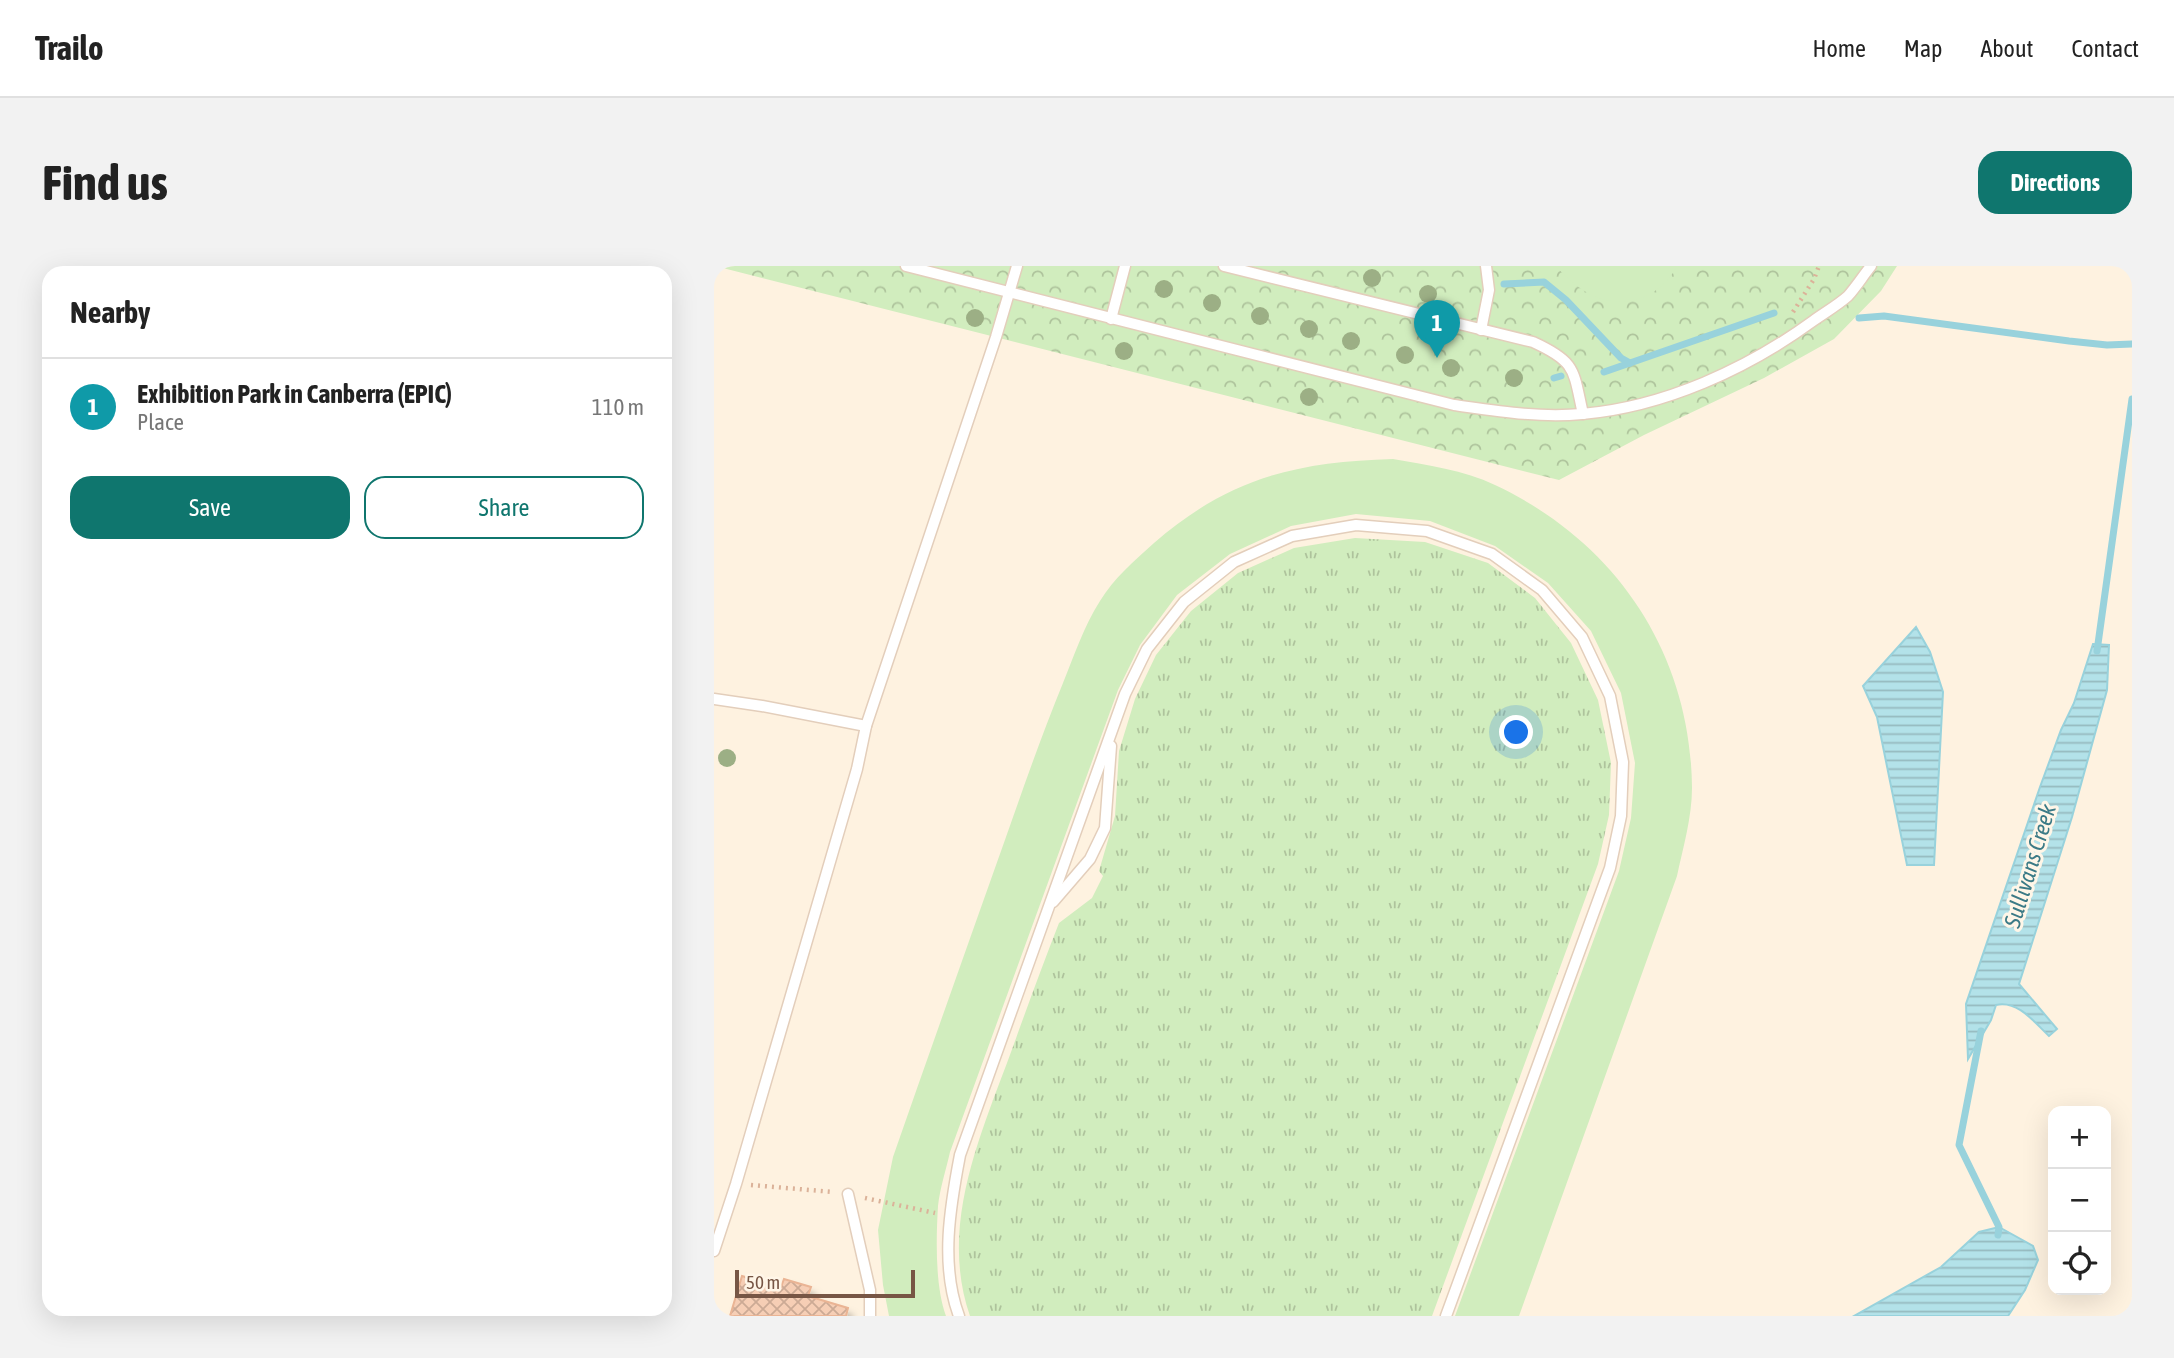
<!DOCTYPE html>
<meta charset="utf-8">
<style>
:root{--surface:#fff;--page:#f2f2f2;--text:#222;--muted:#767676;--line:#e0e0e0;--accent:#0f766e}
body{margin:0;font-family:"Asap Condensed",sans-serif;background:var(--page);color:var(--text)}
.controls{position:absolute;right:21px;bottom:21px;display:grid;overflow:hidden;border-radius:14px;box-shadow:0 7px 28px #0002}
.controls button{width:63px;height:63px;display:grid;place-items:center;padding:0;border:0;border-bottom:2px solid var(--line);background:var(--surface);color:var(--text);font:35px sans-serif}
.scale{position:absolute;left:21px;bottom:18px;width:180px;box-sizing:border-box;padding-left:7px;border:4px solid #775645;border-top:0;font-size:19px;line-height:24px;white-space:nowrap;color:#775645;-webkit-text-stroke:5px #fff6e8;paint-order:stroke}
.you{position:absolute;left:803px;top:467px;width:24px;height:24px;margin:-18px;border:5px solid #fff;border-radius:50%;background:#1a73e8;box-shadow:0 0 0 10px #1a73e833}
.badge{display:grid;place-items:center;width:46px;height:46px;border-radius:50%;background:var(--accent);color:#fff;font-size:23px;font-weight:700}
.pin{position:absolute;translate:-50% -58px;filter:drop-shadow(0 2px 4px #0008)}
.pin::after{content:'';position:absolute;top:37px;width:24px;height:21px;background:inherit;clip-path:polygon(0 0,100% 0,50% 100%)}
.list{margin:0;padding:0;list-style:none}
h2{display:flex;justify-content:space-between;align-items:center;height:91px;margin:0;padding:0 28px;font-size:30px}
h2 small{font-size:23px;font-weight:400;color:var(--muted)}
.list li{display:grid;grid-template-columns:46px 1fr auto;gap:21px;align-items:center;box-sizing:border-box;height:98px;padding:0 28px;border-top:2px solid var(--line)}
.list b{display:block;font-size:26px;white-space:nowrap}
.list p{margin:0;font-size:23px;white-space:nowrap;color:var(--muted)}
.list em{font-size:23px;font-style:normal;color:var(--muted)}
.actions{display:flex;gap:14px;padding:21px 28px}
.actions a{flex:1;padding:16px 0;border:2px solid var(--accent);border-radius:21px;text-align:center;font-size:24px;color:var(--accent)}
.actions .main{background:var(--accent);color:#fff}
.icon{flex:none;width:38px;height:38px;fill:none;stroke:currentColor;stroke-width:2;stroke-linecap:round;stroke-linejoin:round}
.map{position:relative;flex:none;width:1418px;height:1050px;overflow:hidden;border-radius:21px}
header{display:flex;align-items:center;gap:42px;box-sizing:border-box;height:98px;padding:0 35px;background:var(--surface);border-bottom:2px solid var(--line)}
header strong{font-size:33px}
nav{display:flex;gap:38px;margin-inline-start:auto;font-size:24px}
.intro{display:flex;align-items:center;justify-content:space-between;box-sizing:border-box;height:168px;padding:0 42px}
h1{margin:0;font-size:49px}
.button{padding:18px 32px;border-radius:21px;background:var(--accent);color:#fff;font-size:24px;font-weight:700}
main{display:flex;gap:42px;padding:0 42px}
aside{flex:1;background:var(--surface);border-radius:21px;box-shadow:0 7px 28px #0002}
.map>svg:first-child{display:block}
.grass{fill:url(#grass-tufts)}
.park{fill:url(#park-crowns)}
.garden{fill:#d1edbe}
.water{fill:url(#water-rules);stroke:#98d2dc;stroke-width:2}
.lines{fill:none;stroke-linecap:round;stroke-linejoin:round}
.stream{stroke:#98d2dc;stroke-width:7}
.building{fill:url(#building-cross-hatch);stroke:#eab494;stroke-width:2;filter:url(#shadow)}
.lane-casing{stroke:#e3cebb;stroke-width:13}
.path{stroke:#dbb299;stroke-width:4.5;stroke-dasharray:2 5;stroke-linecap:butt}
.lane{stroke:#fff;stroke-width:10}
.tree{fill:#9caf85}
.labels{text-anchor:middle;dominant-baseline:central;stroke-width:6;stroke-linejoin:round;paint-order:stroke}
.water-label{font-size:23px;font-style:italic;fill:#3b7a86;stroke:#fff6e8}
</style>
<header>
<strong>Trailo</strong>
<nav><a>Home</a><a>Map</a><a>About</a><a>Contact</a></nav>
</header>
<div class="intro"><h1>Find us</h1><a class="button">Directions</a></div>
<main>
<aside>
<h2>Nearby<small></small></h2>
<ul class="list">
<li><span class="badge" style="background:#0f9aa8">1</span><div><b>Exhibition Park in Canberra (EPIC)</b><p>Place</p></div><em>110 m</em></li>
</ul>
<div class="actions"><a class="main">Save</a><a>Share</a></div>
</aside>
<div class="map">
<svg width="1418" height="1050" viewBox="0 0 1418 1050">
<defs>
<pattern id="grass-tufts" width="24" height="20" patternUnits="userSpaceOnUse" patternTransform="scale(1.75)"><rect width="24" height="20" fill="#d1edbe"/><path d="M3 7l-1-3M5 7V3M7 7l1-3M15 17l-1-3M17 17v-4M19 17l1-3" fill="none" stroke="#aec39c"/></pattern>
<pattern id="park-crowns" width="20" height="18" patternUnits="userSpaceOnUse" patternTransform="scale(1.75)"><rect width="20" height="18" fill="#d1edbe"/><path d="M2 6a3 3 0 1 1 6 0M12 15a3 3 0 1 1 6 0" fill="none" stroke="#aec39c"/></pattern>
<pattern id="water-rules" width="6" height="5" patternUnits="userSpaceOnUse" patternTransform="scale(1.75)"><rect width="6" height="5" fill="#b3e2e9"/><path d="M0 2.5h6" fill="none" stroke="#96babf"/></pattern>
<pattern id="building-cross-hatch" width="8" height="8" patternUnits="userSpaceOnUse" patternTransform="scale(1.75)"><rect width="8" height="8" fill="#f6ceb5"/><path d="M0 0l8 8M0 8l8-8" fill="none" stroke="#ccaa95"/></pattern>
<filter id="shadow"><feDropShadow dx="4.5" dy="8" stdDeviation="3.5" flood-color="#0004"/></filter>
</defs>
<rect width="100%" height="100%" fill="#fef2e0"/>
<path class="grass" d="M 641,272 L 711,276 L 774,297 L 821,332 L 857,377 L 884,434 L 897,497 L 895,549 L 884,598 L 718,1050 L 256,1050 C 226,964 263,877 293,797 C 310,750 327,703 345,657 L 378,632 L 389,610 L 385,605 L 401,550 L 405,485 L 421,433 L 442,389 L 477,345 L 524,307 L 580,282 Z"/>
<path class="park" d="M 1,0 L 1183,0 L 1167,25 L 1120,73 L 1050,112 L 930,169 L 845,214 Z"/>
<g class="garden">
<path d="M 841,0 L 963,0 C 947,31 912,44 880,30 C 865,24 853,11 841,0 Z"/>
<path d="M 679,193 C 713,199 750,204 781,219 C 902,276 977,387 978,522 C 978,551 969,582 963,610 L 805,1050 L 741,1050 L 905,605 L 917,552 L 921,497 L 907,427 L 877,365 L 834,317 L 781,280 L 716,255 L 642,248 L 577,260 L 516,288 L 463,329 L 426,379 L 404,424 L 236,886 C 232,904 226,922 224,940 C 222,973 221,1020 232,1050 L 175,1050 L 169,1019 L 164,964 L 179,891 C 216,785 254,678 292,571 C 310,520 328,468 349,417 C 360,390 370,360 386,335 C 400,312 420,295 440,277 C 515,212 581,196 679,193 Z"/>
</g>
<g class="water">
<path d="M 1202,361 L 1216,386 L 1229,426 L 1220,599 L 1193,599 L 1163,451 L 1149,420 Z"/>
<path d="M 1379,378 L 1395,379 L 1393,424 L 1358,551 L 1305,718 L 1343,763 L 1335,770 C 1320,756 1304,734 1282,739 L 1277,754 L 1254,793 L 1252,738 L 1326,521 L 1347,464 L 1360,437 Z"/>
<path d="M 1285,961 L 1319,980 L 1324,994 L 1311,1024 L 1294,1050 L 1140,1050 L 1227,1001 L 1265,966 Z"/>
</g>
<g class="lines">
<g class="stream">
<path d="M 790,18 L 830,16 L 852,34 L 907,92 L 916,97"/>
<path d="M 1145,52 L 1170,50 L 1355,75 L 1393,79 L 1418,78"/>
<path d="M 890,106 L 1060,47"/>
<path d="M 840,112 L 847,110"/>
<path d="M 1383,385 L 1418,133"/>
<path d="M 1267,765 L 1245,879 L 1285,961 L 1284,969"/>
</g>
</g>
<path class="building" d="M 28,1010 L 67,1021 L 70,1013 L 97,1021 L 94,1030 L 134,1042 L 132,1050 L 16,1050 Z"/>
<g class="lines">
<g class="lane-casing">
<g id="lane">
<path d="M 192,0 L 740,139 C 783,145 825,152 868,148 C 950,141 1033,103 1099,55 C 1110,47 1124,39 1134,30 C 1142,21 1149,10 1157,0"/>
<path d="M 510,0 L 819,76 C 863,96 859,104 869,148"/>
<path d="M 397,53 L 411,0"/>
<path d="M 767,64 L 775,24 L 772,0"/>
<path d="M 0,433 L 48,440 L 152,460"/>
<path d="M 339,636 L 376,593 L 391,562 L 397,480"/>
<path d="M 134,928 L 156,1024 L 156,1050"/>
<path d="M 0,985 L 22,918 L 143,503 L 152,460 L 282,71 L 303,0"/>
<path d="M 245,1050 C 226,999 236,941 246,889 L 411,428 L 433,383 L 470,336 L 520,296 L 578,270 L 642,259 L 713,265 L 778,288 L 828,324 L 868,371 L 896,430 L 909,496 L 907,550 L 896,602 L 732,1050"/>
</g>
</g>
<g class="path">
<path d="M 1079,46 L 1100,13 L 1105,0"/>
<path d="M 37,919 L 119,926"/>
<path d="M 151,932 L 221,947"/>
</g>
<use href="#lane" class="lane"/>
</g>
<g class="tree">
<circle cx="658" cy="12" r="9"/>
<circle cx="450" cy="23" r="9"/>
<circle cx="714" cy="28" r="9"/>
<circle cx="498" cy="37" r="9"/>
<circle cx="546" cy="50" r="9"/>
<circle cx="261" cy="52" r="9"/>
<circle cx="595" cy="63" r="9"/>
<circle cx="637" cy="75" r="9"/>
<circle cx="410" cy="85" r="9"/>
<circle cx="691" cy="89" r="9"/>
<circle cx="737" cy="102" r="9"/>
<circle cx="800" cy="112" r="9"/>
<circle cx="595" cy="131" r="9"/>
<circle cx="13" cy="492" r="9"/>
</g>
<g class="labels">
<g class="water-label">
<text transform="translate(1316 600) rotate(-73)">Sullivans Creek</text>
</g>
</g>
</svg>
<div class="controls">
<button>+</button>
<button>−</button>
<button><svg class="icon" aria-label="locate" viewBox="0 0 24 24"><circle cx="12" cy="12" r="6"/><path d="M12 2v4M12 18v4M2 12h4M18 12h4"/></svg></button>
</div>
<div class="scale">50 m</div>
<div class="you"></div>
<div class="pin badge" style="left:723px;top:92px;background:#0f9aa8">1</div>
</div>
</main>
